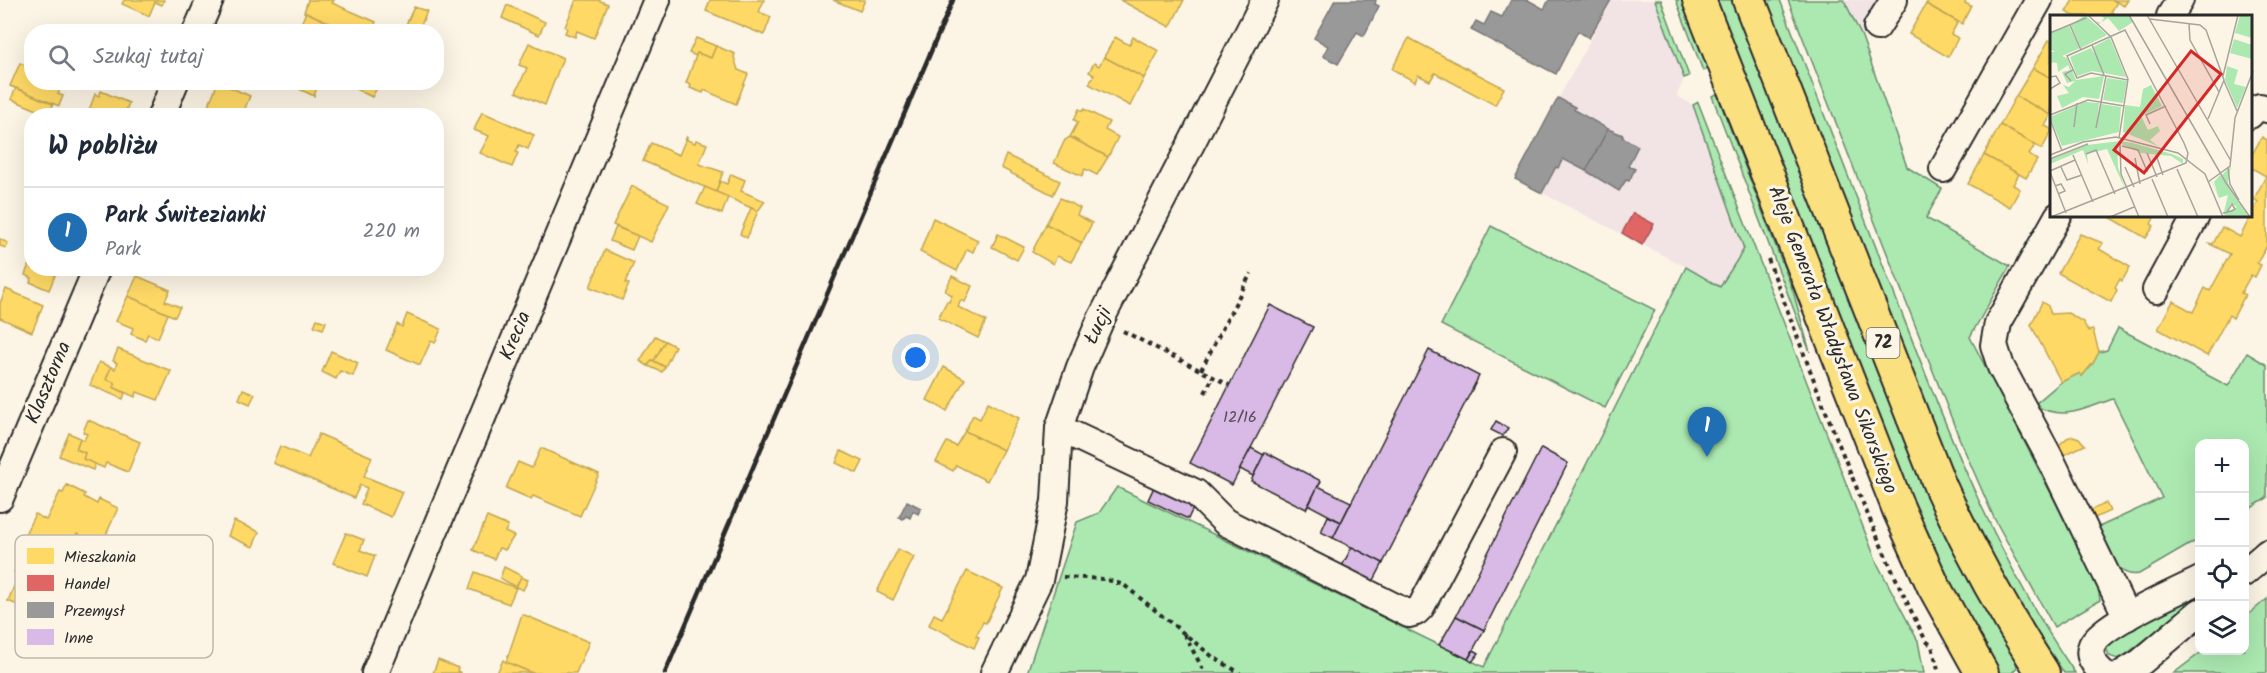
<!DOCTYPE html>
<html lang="pl">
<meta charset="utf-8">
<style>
:root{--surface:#fff;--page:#f6f6f7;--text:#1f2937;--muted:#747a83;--line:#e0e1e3;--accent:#1f6fb2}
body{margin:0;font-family:Kalam,sans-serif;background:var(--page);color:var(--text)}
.controls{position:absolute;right:18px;bottom:18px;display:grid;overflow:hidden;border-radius:12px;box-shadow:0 6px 24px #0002}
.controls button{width:54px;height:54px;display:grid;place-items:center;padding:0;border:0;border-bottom:2px solid var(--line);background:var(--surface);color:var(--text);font:30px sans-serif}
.you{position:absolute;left:916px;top:358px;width:21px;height:21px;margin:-15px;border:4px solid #fff;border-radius:50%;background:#1a73e8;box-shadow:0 0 0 9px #1a73e833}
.badge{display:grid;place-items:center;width:39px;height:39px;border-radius:50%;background:var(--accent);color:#fff;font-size:20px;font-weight:700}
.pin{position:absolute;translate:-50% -50px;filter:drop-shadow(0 2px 3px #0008)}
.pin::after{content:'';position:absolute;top:32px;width:21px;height:18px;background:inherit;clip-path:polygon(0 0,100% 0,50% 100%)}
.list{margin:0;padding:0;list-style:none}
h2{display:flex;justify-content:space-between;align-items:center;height:78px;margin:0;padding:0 24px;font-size:26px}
h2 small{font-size:20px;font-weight:400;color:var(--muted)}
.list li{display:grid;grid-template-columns:39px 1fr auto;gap:18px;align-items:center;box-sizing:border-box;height:90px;padding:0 24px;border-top:2px solid var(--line)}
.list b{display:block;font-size:22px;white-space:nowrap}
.list p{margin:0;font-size:20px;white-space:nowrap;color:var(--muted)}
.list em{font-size:20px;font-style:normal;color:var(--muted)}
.icon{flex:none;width:33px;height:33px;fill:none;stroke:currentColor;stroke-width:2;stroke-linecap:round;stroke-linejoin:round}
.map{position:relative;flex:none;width:2267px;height:673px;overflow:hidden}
.search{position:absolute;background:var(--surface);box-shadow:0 6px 24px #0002;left:24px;top:24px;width:420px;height:66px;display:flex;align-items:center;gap:15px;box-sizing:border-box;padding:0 21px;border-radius:24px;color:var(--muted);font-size:22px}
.panel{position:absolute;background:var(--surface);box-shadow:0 6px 24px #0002;left:24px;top:108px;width:420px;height:168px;border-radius:24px}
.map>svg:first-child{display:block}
.built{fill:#f2e3e5}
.green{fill:#abe9b0;stroke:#6b8a6e;stroke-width:1.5}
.homes{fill:#ffd966;stroke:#bfa554;stroke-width:1.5}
.shops{fill:#e06666;stroke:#aa5454;stroke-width:1.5}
.industry{fill:#999;stroke:#787878;stroke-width:1.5}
.building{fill:#d9b9e5;stroke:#2b2b2b;stroke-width:1.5}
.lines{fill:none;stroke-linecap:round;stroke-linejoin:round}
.minor-casing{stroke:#2b2b2b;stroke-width:30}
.major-casing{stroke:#2b2b2b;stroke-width:36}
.path{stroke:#2b2b2b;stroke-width:4;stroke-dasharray:4.5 4.5;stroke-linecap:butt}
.minor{stroke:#fcf5e5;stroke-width:26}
.major{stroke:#fbe080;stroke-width:32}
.rail{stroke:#2b2b2b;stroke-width:4.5}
.labels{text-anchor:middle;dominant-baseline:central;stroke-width:6;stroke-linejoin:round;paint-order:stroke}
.number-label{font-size:16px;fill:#564e5a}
.shield{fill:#fcf5e5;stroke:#6a6863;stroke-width:1.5}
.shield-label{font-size:18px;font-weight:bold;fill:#2b2b2b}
.street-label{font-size:20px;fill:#2b2b2b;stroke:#fcf5e5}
.inset-road{fill:none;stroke:#a8a49b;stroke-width:1.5}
.view{fill:#d62828;fill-opacity:0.15;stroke:#d62828;stroke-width:3}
.inset-edge{fill:none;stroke:#2b2b2b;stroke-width:3}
.key{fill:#fcf5e5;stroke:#bdb8ad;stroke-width:1.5}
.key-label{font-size:16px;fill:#2b2b2b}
</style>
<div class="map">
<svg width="2267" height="673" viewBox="0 0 2267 673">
<rect width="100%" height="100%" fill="#fcf5e5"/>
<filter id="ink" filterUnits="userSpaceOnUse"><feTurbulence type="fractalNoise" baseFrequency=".0167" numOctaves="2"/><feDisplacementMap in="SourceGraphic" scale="12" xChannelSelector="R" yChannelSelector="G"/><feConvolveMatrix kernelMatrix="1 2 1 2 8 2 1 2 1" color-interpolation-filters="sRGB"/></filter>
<g filter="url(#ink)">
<g class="built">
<path d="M 1612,0 L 1655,0 L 1684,78 L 1677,96 L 1693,105 L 1744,249 L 1720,287 L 1686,267 L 1515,179 Z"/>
<path d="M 1844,0 L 1882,0 L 1862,37 Z"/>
</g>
<g class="green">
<path d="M 1655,0 L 1661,0 L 1689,76 L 1684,78 Z"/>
<path d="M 1676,0 L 1682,0 L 1708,69 L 1703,71 Z"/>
<path d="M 1714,0 L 1733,0 L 1925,489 L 1964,571 L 2015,659 L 2017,667 L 2012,673 L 2000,673 L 1998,670 L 1953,592 L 1913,507 Z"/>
<path d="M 1766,0 L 1780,0 C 1820,105 1861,209 1902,314 C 1951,440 1998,561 2075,673 L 2064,673 L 2019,605 L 1996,564 L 1957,486 Z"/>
<path d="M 1788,0 L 1844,0 L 1862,37 L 1907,167 L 1942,189 L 1926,218 L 2010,266 L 1970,337 L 2097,582 L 2100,600 L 2054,627 L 1994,518 L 1960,440 Z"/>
<path d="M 1717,94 L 1793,291 L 1810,352 L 1712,96 Z"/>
<path d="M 1698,102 L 1877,563 L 1918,641 L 1924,673 L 1027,673 L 1077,522 L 1099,513 L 1117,487 L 1484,667 L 1686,267 L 1720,287 L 1744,249 L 1693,105 Z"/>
<path d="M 1491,226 L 1655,310 L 1605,408 L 1441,325 Z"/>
<path d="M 2118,328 L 2228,386 L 2247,353 L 2267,365 L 2267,498 L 2245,512 L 2244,444 L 2200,444 L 2199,539 L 2139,574 C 2114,579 2107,546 2099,527 L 2162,498 L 2113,399 C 2086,408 2064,422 2034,405 L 2061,382 L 2080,373 L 2082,376 L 2093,363 L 2099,352 L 2107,350 Z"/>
<path d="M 2194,592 L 2198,598 L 2124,656 L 2118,659 L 2109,656 L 2106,647 L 2114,639 Z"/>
<path d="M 2267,599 L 2267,673 L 2174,673 L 2203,651 L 2244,650 L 2245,617 Z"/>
</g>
<g class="homes">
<path d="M 124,0 L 164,0 L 162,5 L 155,2 L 149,16 L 122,4 Z"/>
<path d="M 308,0 L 334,0 L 332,3 L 376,22 L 372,32 L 349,32 L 304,12 Z"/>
<path d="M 576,0 L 598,0 L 608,4 L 594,38 L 577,31 L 575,37 L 565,33 L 567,28 L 565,27 Z"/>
<path d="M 710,0 L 764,0 L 759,12 L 771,17 L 764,35 L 706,11 Z"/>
<path d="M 833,0 L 865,0 L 860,11 Z"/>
<path d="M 1120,0 L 1184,0 L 1170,27 Z"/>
<path d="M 1929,0 L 1966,0 L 1965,3 L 1971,6 L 1962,24 L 1926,4 Z"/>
<path d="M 2073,0 L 2113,0 L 2117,2 L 2111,12 L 2118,16 L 2074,16 L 2066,12 Z"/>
<path d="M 2113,0 L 2128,0 L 2124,6 Z"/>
<path d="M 1926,4 L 1958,22 L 1951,34 L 1958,38 L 1948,57 L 1909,34 Z"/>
<path d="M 507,5 L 545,22 L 539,35 L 502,18 Z"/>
<path d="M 414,7 L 427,11 L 418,32 L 410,32 L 404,29 Z"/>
<path d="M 306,12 L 349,32 L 298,31 Z"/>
<path d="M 1115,37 L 1129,45 L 1133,37 L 1159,51 L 1144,78 L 1104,57 Z"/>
<path d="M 696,38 L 716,46 L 711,58 L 697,53 L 696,56 L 689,53 Z"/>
<path d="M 1409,38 L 1504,88 L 1495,105 L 1435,73 L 1430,81 L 1418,75 L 1415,82 L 1392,69 Z"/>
<path d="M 2049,40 L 2051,41 L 2051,78 L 2033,68 Z"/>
<path d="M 529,43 L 563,58 L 545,105 L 516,92 L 527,68 L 519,65 Z"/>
<path d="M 716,46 L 735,54 L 734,57 L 738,70 L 748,74 L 736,104 L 704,90 L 703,93 L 690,88 L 691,85 L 686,83 L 697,53 L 711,58 Z"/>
<path d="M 1104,57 L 1144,78 L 1130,106 L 1089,84 L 1094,75 L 1089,72 L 1094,63 L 1099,66 Z"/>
<path d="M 20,63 L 32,68 L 32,82 L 63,82 L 58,94 L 63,96 L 59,106 L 10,86 Z"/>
<path d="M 2033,68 L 2051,78 L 2051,115 L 2016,96 Z"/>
<path d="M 72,82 L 90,82 L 89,86 L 82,84 L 81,87 Z"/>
<path d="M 218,82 L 250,96 L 242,116 L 204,116 Z"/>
<path d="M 284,82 L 319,82 L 314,96 Z"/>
<path d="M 353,82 L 371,82 L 378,86 L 372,97 L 351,87 Z"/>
<path d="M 16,88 L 53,104 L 49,115 L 11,99 Z"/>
<path d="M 101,91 L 129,103 L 124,116 L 87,116 L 95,94 L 99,96 Z"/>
<path d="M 2016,96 L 2051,115 L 2045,126 L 2051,129 L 2051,132 L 2042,149 L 2000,125 Z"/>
<path d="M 1079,109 L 1083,111 L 1084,109 L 1109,122 L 1105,130 L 1118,137 L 1108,157 L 1070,137 L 1078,122 L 1074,120 Z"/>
<path d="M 482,112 L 534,135 L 528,149 L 519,145 L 516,152 L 518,153 L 512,167 L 480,153 L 489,136 L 474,130 Z"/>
<path d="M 2000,125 L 2035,145 L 2029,155 L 2037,160 L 2026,178 L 1984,155 Z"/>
<path d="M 687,136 L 687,140 L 695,143 L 696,140 L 707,144 L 699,164 L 723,172 L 716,192 L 643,161 L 651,143 L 679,155 Z"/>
<path d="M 1070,137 L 1108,157 L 1097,175 L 1085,169 L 1082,176 L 1054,163 L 1065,140 Z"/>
<path d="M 2262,137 L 2267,140 L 2267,246 L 2257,263 L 2261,265 L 2255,277 L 2251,275 L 2241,293 L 2245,295 L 2233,318 L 2229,315 L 2207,356 L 2158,329 L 2173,301 L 2193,312 L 2205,288 L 2210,291 L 2230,254 L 2208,243 L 2213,244 L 2222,227 L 2240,237 L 2258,202 L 2254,199 L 2266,176 L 2250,167 L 2250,158 Z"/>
<path d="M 1006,155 L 1060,181 L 1053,195 L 1001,168 Z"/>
<path d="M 1984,155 L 2019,174 L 2013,185 L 2020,189 L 2010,207 L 1968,184 Z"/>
<path d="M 731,174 L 745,180 L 741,191 L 765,201 L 758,211 L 716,192 L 720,181 L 727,184 Z"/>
<path d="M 632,186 L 669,204 L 651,242 L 613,225 Z"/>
<path d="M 705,187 L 728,197 L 722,214 L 697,204 Z"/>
<path d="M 1060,198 L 1080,208 L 1077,215 L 1092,223 L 1082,243 L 1046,224 Z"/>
<path d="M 751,208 L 758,211 L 747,238 L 740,234 Z"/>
<path d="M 2108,216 L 2155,216 L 2151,224 L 2154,226 L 2146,238 Z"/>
<path d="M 933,218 L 978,240 L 973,252 L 967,249 L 957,271 L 920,252 Z"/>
<path d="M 1046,224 L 1082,243 L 1071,262 L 1057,256 L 1053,264 L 1032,252 Z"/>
<path d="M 616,227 L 638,236 L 632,250 L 610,241 Z"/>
<path d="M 998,234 L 1024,247 L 1017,260 L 992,247 Z"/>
<path d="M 2080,234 L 2103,243 L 2099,249 L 2130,267 L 2122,281 L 2120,279 L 2115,288 L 2117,290 L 2111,302 L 2058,273 Z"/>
<path d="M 0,239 L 8,243 L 6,248 L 0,246 Z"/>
<path d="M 605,250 L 634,263 L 625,283 L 629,284 L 622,300 L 590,287 Z"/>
<path d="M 32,256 L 32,268 L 58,268 L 49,290 L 30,282 L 32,278 L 25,275 Z"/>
<path d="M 137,276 L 170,290 L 165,301 L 180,307 L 175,317 L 128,296 Z"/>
<path d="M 952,276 L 972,286 L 965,302 L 961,300 L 958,307 L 986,321 L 978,338 L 938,318 L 947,301 L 949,302 L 952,295 L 945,291 Z"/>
<path d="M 6,289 L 43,305 L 32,332 L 0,318 L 0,303 Z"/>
<path d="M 128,296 L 168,314 L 158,338 L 148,334 L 145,340 L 131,334 L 133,328 L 116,321 Z"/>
<path d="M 2042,302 L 2048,306 L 2051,314 L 2068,313 L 2083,322 L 2088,331 L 2093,330 L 2099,352 L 2093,363 L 2082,376 L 2080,373 L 2061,382 L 2031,325 Z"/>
<path d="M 407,314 L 441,329 L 435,343 L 431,341 L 420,365 L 386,350 L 397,324 L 402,327 Z"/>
<path d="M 317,319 L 326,322 L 323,329 L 314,326 Z"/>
<path d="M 655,336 L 665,341 L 654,361 L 652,360 L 648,366 L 640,361 Z"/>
<path d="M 665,341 L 675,346 L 665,367 L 654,361 Z"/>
<path d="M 118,349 L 171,371 L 158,400 L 137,392 L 135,397 L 113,387 L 115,383 L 106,379 L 111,367 L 115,369 L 117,363 L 113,361 Z"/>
<path d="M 331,351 L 358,363 L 353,376 L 340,371 L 336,379 L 322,372 Z"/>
<path d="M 652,360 L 665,367 L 662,372 L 648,366 Z"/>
<path d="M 99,362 L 111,367 L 106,379 L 115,383 L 113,387 L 125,393 L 123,399 L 90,385 Z"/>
<path d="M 944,367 L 965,379 L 947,411 L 927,400 Z"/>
<path d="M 243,389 L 255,394 L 250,404 L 239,399 Z"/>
<path d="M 988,402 L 1019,418 L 1003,450 L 965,431 L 973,415 L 980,419 Z"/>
<path d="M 88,420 L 140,442 L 128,472 L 106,463 L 104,468 L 83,459 L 85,453 L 76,449 L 80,438 L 84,440 L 87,434 L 83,432 Z"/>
<path d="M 965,431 L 1003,450 L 987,481 L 956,465 L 953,471 L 936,462 L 947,442 L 956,446 Z"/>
<path d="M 69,433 L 80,438 L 76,449 L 85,453 L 83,459 L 95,464 L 93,470 L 59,456 Z"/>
<path d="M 319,434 L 372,457 L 364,476 L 402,492 L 391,517 L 361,504 L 367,488 L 360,485 L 354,498 L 273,463 L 280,446 L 308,458 Z"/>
<path d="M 2073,436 L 2079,438 L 2085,445 L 2064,455 L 2059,445 L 2067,438 Z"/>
<path d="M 541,448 L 599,474 L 580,516 L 533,496 L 531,499 L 506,488 L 518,462 L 532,468 Z"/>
<path d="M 841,451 L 863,461 L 857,473 L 836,463 Z"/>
<path d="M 67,485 L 85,494 L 84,497 L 97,504 L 99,499 L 118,508 L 101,546 L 77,534 L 73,542 L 76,543 L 63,571 L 72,575 L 48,628 L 26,619 L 30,610 L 8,601 L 19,574 L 14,572 L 26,547 L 20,544 L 35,514 L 46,520 L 60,492 L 63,493 Z"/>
<path d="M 2106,503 L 2110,511 L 2095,518 L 2091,510 Z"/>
<path d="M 487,517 L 508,526 L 505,532 L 514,536 L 505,550 L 499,548 L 494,559 L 473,550 Z"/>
<path d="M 234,521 L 259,532 L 253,547 L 228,536 Z"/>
<path d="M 346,533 L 364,540 L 360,550 L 375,556 L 367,577 L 333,563 Z"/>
<path d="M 898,549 L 914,557 L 893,600 L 877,592 Z"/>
<path d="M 504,567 L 522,576 L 516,587 L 500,578 Z"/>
<path d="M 967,571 L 1003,588 L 986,623 L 983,622 L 976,636 L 979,637 L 974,648 L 929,625 L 934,614 L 942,618 Z"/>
<path d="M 475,572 L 516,588 L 509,604 L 469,589 Z"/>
<path d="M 521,577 L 528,580 L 523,590 L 516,587 Z"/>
<path d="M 522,614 L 589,642 L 576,673 L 532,673 L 506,662 Z"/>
<path d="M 438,660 L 458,668 L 457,671 L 461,673 L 433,673 Z"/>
<path d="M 503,660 L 506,662 L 532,673 L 497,673 Z"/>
</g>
<path class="shops" d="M 1633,213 L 1654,224 L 1642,245 L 1622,233 Z"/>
<g class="industry">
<path d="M 1335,0 L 1376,0 L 1375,4 L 1379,6 L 1364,36 L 1357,32 L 1338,64 L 1323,56 L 1328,46 L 1314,38 Z"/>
<path d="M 1511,0 L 1528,0 L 1544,9 L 1549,0 L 1611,0 L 1589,38 L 1578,31 L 1556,74 L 1471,30 L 1476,21 L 1484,25 L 1491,12 L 1502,17 Z"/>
<path d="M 1558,98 L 1575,107 L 1574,110 L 1608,129 L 1586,171 L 1563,159 L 1558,168 L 1556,167 L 1542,193 L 1515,179 Z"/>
<path d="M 1608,129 L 1623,135 L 1622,137 L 1638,146 L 1628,166 L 1635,169 L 1629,181 L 1626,180 L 1619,191 L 1586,171 Z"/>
<path d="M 907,501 L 921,508 L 918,514 L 913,511 L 910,518 L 906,516 L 903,519 L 899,517 Z"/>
</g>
<g class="building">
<path d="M 1270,305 L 1313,327 L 1232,485 L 1190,463 Z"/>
<path d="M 1429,350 L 1479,376 L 1383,563 L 1333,538 Z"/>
<path d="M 1496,421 L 1508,428 L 1503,436 L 1491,430 Z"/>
<path d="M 1251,448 L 1264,455 L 1253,476 L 1240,469 Z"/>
<path d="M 1541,448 L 1568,463 L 1484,630 L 1456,616 Z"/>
<path d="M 1265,452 L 1321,481 L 1306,509 L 1251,481 Z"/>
<path d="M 1318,486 L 1351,502 L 1341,522 L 1309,505 Z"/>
<path d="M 1154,487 L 1194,506 L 1188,519 L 1148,500 Z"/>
<path d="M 1328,516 L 1341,522 L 1333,538 L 1321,532 Z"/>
<path d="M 1352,547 L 1383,563 L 1373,582 L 1342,566 Z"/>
<path d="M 1456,616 L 1484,630 L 1468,659 L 1439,645 Z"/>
<path d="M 1474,650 L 1479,653 L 1472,662 L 1468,659 Z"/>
</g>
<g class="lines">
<g class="minor-casing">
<g id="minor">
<path d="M 2170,16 L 2180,0"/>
<path d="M 1877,27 L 1894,0"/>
<path d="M 196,32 L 210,0"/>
<path d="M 2250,115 L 2255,109 L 2260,107 L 2267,109"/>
<path d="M 161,116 L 175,82"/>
<path d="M 1943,169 L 2039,0"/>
<path d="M 2058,216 L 1998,323 L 1994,345 L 2001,367 L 2052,462 L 2127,617"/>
<path d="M 2156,290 L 2196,216"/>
<path d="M 1059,428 L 1196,493 L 1225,522 L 1409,614 L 1416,612 L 1421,607 L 1503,452"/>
<path d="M 0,498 L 97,268"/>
<path d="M 2244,573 L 2267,553"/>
<path d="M 375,673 L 657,0"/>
<path d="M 994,673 L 1039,580 L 1055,501 L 1059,428 L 1080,367 L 1101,319 L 1265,0"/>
<path d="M 2103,673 C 2095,666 2087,656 2092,645 C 2102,623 2177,592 2200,580"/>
<path d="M 2123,673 L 2141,662 L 2200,612"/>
</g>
</g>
<g class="major-casing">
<g id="major">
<path d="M 1699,0 L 1899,510 L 1933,585 L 1982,673"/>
<path d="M 1749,0 L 1940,486 C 1970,551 2004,613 2043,673"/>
</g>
</g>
<g class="path">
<path d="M 1768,259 C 1817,388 1864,518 1926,641 L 1932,646 L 1939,673"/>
<path d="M 1123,331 L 1229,385"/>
<path d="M 1201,370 L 1251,273"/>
<path d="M 1205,393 L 1213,377"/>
<path d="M 1063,577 L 1104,579 L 1124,585 L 1213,657 L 1240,673"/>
<path d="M 1184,634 L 1205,673"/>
</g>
<use href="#minor" class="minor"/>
<use href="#major" class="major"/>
<path class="rail" d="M 665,673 L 953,0"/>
</g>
</g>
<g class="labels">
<g class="number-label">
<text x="1240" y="417">12/16</text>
</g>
<rect class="shield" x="1866.5" y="328" width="33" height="30" rx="4.5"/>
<g class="shield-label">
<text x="1883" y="343">72</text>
</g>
<g class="street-label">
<text transform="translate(1099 326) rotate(-65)">Łucji</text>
<text transform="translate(516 336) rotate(-67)">Krecia</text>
<text transform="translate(1832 340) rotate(69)">Aleje Generała Władysława Sikorskiego</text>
<text transform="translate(49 383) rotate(-67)">Klasztorna</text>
</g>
</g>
<g transform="translate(2050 15)">
<rect width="202" height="202" fill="#fcf5e5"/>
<path d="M 35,0 L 57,20 L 31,33 L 21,10 ZM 50,0 L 78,0 L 83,7 L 69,16 L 58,3 L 49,9 L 46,6 L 51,8 L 54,3 ZM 190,0 L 202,2 L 202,23 L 185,18 ZM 19,11 L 30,33 L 12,41 L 17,43 L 26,65 L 54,61 L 49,84 L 33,82 L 12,93 L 7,81 L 19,78 L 13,70 L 19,72 L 25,66 L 17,68 L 12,57 L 20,55 L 18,50 L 8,57 L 7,48 L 0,47 L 0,37 L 5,37 L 0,34 L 0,12 L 2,16 ZM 60,23 L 76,62 L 42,56 L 27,61 L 20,42 L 41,33 L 45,40 L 43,32 ZM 184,24 L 202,30 L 202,44 L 180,38 ZM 177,51 L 188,55 L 184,69 L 196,72 L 187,93 L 175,65 ZM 57,63 L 77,66 L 73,88 L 53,85 ZM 101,70 L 112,91 L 91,101 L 98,115 L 108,111 L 110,116 L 100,125 L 108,131 L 73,117 L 75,90 L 90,92 L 93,74 ZM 35,87 L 49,88 L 46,115 L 51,89 L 71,92 L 69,117 L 12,131 L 0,102 ZM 70,126 L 83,128 L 122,139 L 133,144 L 133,149 L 121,141 L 91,138 L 67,127 L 68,152 L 75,174 L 57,134 L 37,139 L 38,149 L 33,135 L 0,149 L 0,145 L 37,130 ZM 181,151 L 178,168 L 183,177 L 177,171 L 199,202 L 175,202 L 174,198 L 187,192 L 181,188 L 177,196 L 174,197 L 178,180 L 169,183 L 168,181 L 162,167 L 162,166 L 168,180 L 164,167 L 170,160 L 175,167 L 172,160 Z" fill="#abe9b0"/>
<path class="inset-road" d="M 38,0 L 61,22 L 78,64 L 69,123M 79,0 L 176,168 L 200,202M 97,0 L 181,146M 100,4 L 150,10 L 156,15 L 174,65 L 158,104M 139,9 L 140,25 L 169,77M 20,10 L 31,35M 0,18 L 36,3M 42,30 L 54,60M 173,61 L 188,0M 0,62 L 6,61 L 10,68 L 0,74M 21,66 L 15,59 L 23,55M 174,66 L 187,96M 0,100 L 38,85 L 74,91M 0,104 L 12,136M 100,109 L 96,100 L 116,91M 24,112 L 27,88M 46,113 L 56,61M 72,131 L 88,135 L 97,156 L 94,157M 97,138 L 107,162M 36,139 L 46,135 L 65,179M 0,140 L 33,127 L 66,122 L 128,138 L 155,159 L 173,202M 23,140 L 43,187M 70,140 L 70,128 L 71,159 L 89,202M 106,140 L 113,160M 85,143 L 90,169M 0,144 L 38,129M 11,152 L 17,165 L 32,160M 75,152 L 84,172M 178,153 L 180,169 L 189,185M 127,154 L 148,202M 0,156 L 25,145M 0,157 L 16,198M 102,164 L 118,202M 158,167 L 180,151 L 185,103 L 203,56M 5,171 L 11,169 L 15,176 L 8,179M 173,198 L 182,196 L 185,194 L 182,189 L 177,197M 1,202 L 136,148 L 138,138 L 134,128 L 75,15 L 17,41 L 27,63 L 41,58 L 78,65M 60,202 L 84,192"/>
<path class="view" d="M 141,36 L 171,59 L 94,158 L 64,135 Z"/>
<rect width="202" height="202" class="inset-edge"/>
</g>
<rect x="15" y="535" width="198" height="123" rx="9" class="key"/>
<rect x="27" y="548" width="27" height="16" fill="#ffd966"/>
<rect x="27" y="575" width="27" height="16" fill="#e06666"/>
<rect x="27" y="602" width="27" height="16" fill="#999"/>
<rect x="27" y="629" width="27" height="16" fill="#d9b9e5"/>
<g class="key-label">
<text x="64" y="562">Mieszkania</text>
<text x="64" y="589">Handel</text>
<text x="64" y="616">Przemysł</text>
<text x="64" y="643">Inne</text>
</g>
</svg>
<div class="controls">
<button>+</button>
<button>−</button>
<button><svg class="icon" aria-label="locate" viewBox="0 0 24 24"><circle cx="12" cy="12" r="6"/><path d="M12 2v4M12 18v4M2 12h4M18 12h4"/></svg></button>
<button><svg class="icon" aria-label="layers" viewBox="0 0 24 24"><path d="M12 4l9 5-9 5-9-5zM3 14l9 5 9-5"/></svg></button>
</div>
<div class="you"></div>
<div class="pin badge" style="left:1707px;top:457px">1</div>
<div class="search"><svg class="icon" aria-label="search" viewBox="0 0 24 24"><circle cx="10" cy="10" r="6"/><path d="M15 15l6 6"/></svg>Szukaj tutaj</div>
<section class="panel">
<h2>W pobliżu<small></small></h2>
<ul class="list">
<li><span class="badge">1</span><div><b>Park Świtezianki</b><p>Park</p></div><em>220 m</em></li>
</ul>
</section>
</div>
